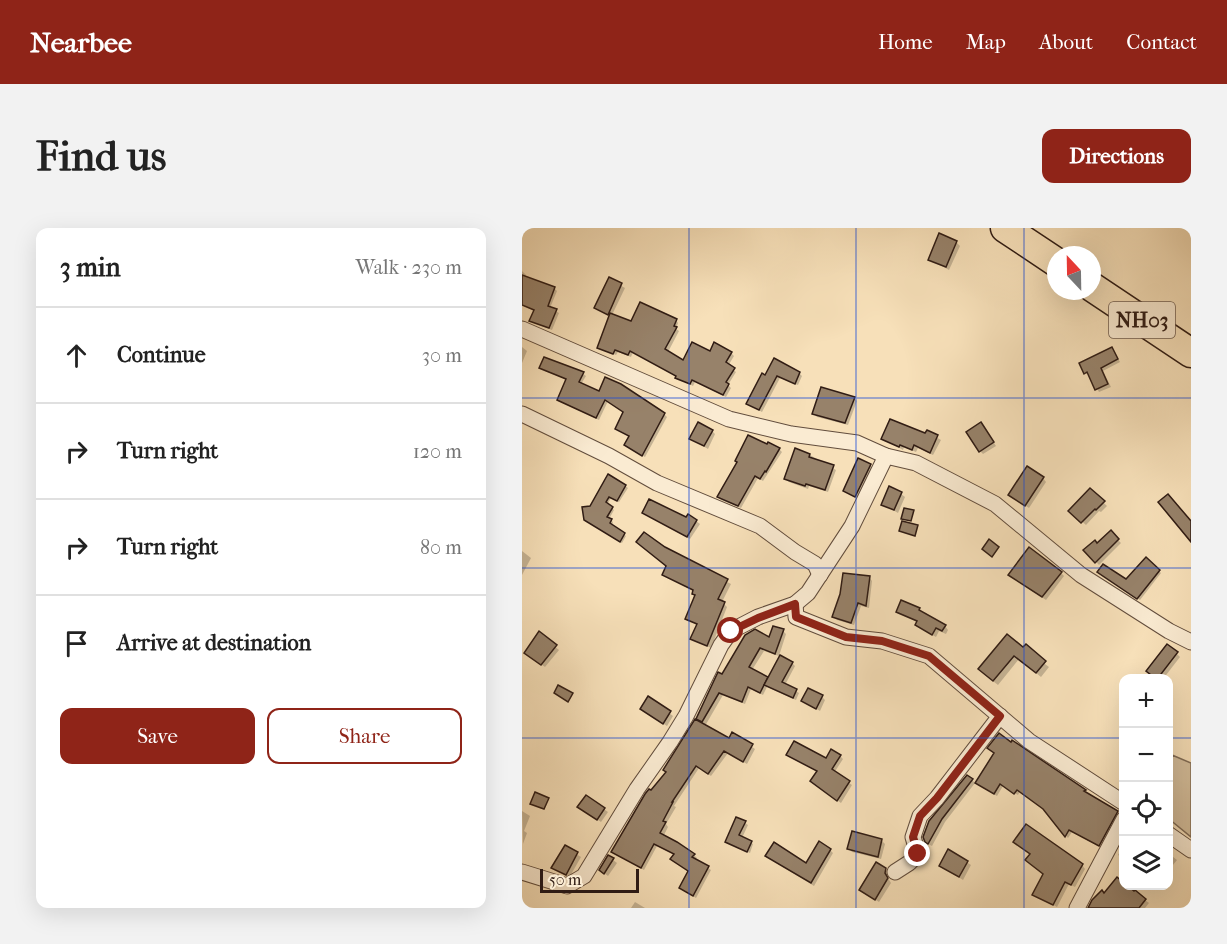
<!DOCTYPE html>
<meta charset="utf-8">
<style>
:root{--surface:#fff;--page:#f2f2f2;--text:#222;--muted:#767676;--line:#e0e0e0;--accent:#8f2418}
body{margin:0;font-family:"IM FELL French Canon",serif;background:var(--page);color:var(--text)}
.controls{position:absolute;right:18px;bottom:18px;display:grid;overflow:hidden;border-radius:12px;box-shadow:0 6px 24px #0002}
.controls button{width:54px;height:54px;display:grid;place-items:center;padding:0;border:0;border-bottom:2px solid var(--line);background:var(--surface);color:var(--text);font:30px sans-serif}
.compass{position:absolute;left:525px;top:18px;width:54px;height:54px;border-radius:50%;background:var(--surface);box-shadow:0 6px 24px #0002;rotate:338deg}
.scale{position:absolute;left:18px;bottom:15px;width:99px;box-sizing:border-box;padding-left:6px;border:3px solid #301c14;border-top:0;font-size:16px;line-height:21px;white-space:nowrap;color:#301c14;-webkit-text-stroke:4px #faebd2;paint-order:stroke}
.stop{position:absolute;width:18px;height:18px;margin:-14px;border:4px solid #8f2418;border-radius:50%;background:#fff}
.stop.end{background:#8f2418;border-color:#fff;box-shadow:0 2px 6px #0008}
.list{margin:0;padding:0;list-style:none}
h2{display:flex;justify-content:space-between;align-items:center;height:78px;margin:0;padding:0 24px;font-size:26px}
h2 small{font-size:20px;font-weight:400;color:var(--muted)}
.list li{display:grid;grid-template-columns:39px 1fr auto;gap:18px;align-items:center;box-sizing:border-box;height:96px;padding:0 24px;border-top:2px solid var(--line)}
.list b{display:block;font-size:22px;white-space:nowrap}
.list em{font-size:20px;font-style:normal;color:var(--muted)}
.actions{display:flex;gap:12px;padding:18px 24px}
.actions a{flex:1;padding:14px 0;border:2px solid var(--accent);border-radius:12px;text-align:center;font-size:21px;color:var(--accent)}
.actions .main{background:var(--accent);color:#fff}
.icon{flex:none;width:33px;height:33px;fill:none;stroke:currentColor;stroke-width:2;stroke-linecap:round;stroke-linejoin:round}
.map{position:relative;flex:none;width:669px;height:680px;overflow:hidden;border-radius:12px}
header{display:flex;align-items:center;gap:36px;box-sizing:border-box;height:84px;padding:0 30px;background:var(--accent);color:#fff}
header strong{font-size:28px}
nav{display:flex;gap:33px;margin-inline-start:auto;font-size:21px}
.intro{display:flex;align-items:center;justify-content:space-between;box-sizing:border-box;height:144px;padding:0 36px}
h1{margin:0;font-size:42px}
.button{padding:15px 27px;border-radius:12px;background:var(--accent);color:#fff;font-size:21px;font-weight:700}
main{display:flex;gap:36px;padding:0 36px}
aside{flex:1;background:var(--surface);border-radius:12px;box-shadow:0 6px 24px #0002}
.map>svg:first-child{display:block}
.green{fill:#d5bf9d;stroke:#826e58;stroke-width:1.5}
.shadow{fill:#0003}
.building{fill:#97826a;stroke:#301c14;stroke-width:1.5}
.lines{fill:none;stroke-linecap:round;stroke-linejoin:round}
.street-casing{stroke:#624d3d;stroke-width:17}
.highway-casing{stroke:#301c14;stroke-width:31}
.street{stroke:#faebd2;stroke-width:15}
.highway{stroke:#f7e0b9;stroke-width:28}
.route{stroke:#8f2418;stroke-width:8}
.grid{fill:none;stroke:#1d4ed8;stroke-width:1.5;stroke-opacity:0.55}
.labels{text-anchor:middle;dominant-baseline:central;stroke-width:4.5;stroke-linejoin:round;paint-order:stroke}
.shield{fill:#faebd2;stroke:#6d5a4d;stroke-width:1.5}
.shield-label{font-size:21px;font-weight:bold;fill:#301c14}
</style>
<header>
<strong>Nearbee</strong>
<nav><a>Home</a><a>Map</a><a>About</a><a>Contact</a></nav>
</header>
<div class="intro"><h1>Find us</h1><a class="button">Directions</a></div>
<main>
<aside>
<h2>3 min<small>Walk · 230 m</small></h2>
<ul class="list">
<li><svg class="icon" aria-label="ahead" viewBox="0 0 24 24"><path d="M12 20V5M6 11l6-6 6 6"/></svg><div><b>Continue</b></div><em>30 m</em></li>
<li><svg class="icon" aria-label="right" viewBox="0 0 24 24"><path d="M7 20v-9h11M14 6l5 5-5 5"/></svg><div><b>Turn right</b></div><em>120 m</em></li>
<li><svg class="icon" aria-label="right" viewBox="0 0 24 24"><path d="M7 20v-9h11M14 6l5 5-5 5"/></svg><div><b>Turn right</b></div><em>80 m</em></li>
<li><svg class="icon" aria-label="arrive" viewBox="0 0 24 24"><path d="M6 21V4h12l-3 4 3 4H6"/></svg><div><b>Arrive at destination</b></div></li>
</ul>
<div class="actions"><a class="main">Save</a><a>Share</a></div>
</aside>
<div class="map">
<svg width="669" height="680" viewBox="0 0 669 680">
<rect width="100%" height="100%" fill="#f7e0b9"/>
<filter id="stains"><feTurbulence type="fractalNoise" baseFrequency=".00333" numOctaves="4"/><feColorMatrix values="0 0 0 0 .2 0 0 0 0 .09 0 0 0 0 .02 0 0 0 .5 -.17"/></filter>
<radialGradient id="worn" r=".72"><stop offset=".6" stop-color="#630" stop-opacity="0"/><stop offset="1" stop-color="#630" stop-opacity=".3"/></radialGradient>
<path class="green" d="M 650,527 L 669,535 L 669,609 L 647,591 L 647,534 Z"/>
<g class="shadow">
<path d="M 434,14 L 438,18 L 427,42 L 407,31 Z"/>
<path d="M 0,43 L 4,47 L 2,50 L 32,60 L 35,63 L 28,80 L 37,85 L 30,102 L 12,95 L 9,92 L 13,83 L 0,76 Z"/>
<path d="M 87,51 L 103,60 L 90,87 L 110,95 L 154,92 L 156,95 L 154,101 L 157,103 L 146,124 L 162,134 L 189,125 L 209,125 L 212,128 L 206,138 L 214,144 L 206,157 L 209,160 L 204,169 L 173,154 L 171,158 L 111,124 L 109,129 L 96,124 L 94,127 L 77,119 L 88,88 L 74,80 Z"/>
<path d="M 0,119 L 5,123 L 0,135 Z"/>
<path d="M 590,121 L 598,134 L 581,143 L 589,159 L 577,164 L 568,147 L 563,145 Z"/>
<path d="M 19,140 L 61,146 L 64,148 L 59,156 L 77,165 L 142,186 L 145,189 L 123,229 L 107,219 L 108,209 L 94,201 L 103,184 L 86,173 L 77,192 L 39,174 L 37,172 L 45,152 Z"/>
<path d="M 277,145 L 280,148 L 276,157 L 258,150 L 240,184 L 229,178 L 241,147 Z"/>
<path d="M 332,170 L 335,173 L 326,197 L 295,189 L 292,186 Z"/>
<path d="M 462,200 L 474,218 L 461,226 L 458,223 Z"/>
<path d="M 190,203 L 193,206 L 186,221 L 169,211 Z"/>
<path d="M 405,204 L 419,212 L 411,227 L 396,220 L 394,224 L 382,219 L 381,222 L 361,211 L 403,207 Z"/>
<path d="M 246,218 L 257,221 L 260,224 L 241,253 L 236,250 L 219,280 L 199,272 L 196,269 Z"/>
<path d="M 288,227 L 314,242 L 306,264 L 287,258 L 286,261 L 267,254 L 264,251 Z"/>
<path d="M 337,232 L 352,240 L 337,271 L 323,263 Z"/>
<path d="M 521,250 L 524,254 L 507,280 L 488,267 Z"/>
<path d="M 103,258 L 106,260 L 97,274 L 89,270 L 85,277 L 92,282 L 87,291 L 91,294 L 90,298 L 104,308 L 100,315 L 66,294 L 69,279 Z"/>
<path d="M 568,262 L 585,278 L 579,284 L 577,283 L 564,297 L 548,283 Z"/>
<path d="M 379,266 L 383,269 L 376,285 L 361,276 Z"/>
<path d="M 122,285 L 174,293 L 178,296 L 168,311 Z"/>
<path d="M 588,304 L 599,315 L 577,337 L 563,322 L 575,317 Z"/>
<path d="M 142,321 L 209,356 L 200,374 L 205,379 L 189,420 L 170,411 L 176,397 L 165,391 L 174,369 L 171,366 L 172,363 L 141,347 L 146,338 Z"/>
<path d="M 0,323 L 9,330 L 0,347 Z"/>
<path d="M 624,331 L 639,345 L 618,372 L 579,346 L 604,353 Z"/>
<path d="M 539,345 L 542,348 L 524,372 L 491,350 Z"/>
<path d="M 347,349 L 350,353 L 347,380 L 339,378 L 332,397 L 315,392 L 312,388 L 319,366 Z"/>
<path d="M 380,374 L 397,382 L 423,398 L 426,402 L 424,406 L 417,403 L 414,409 L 398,400 L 394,397 L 396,394 L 376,384 Z"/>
<path d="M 261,403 L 264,406 L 257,428 L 242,423 L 230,442 L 246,452 L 270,435 L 273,438 L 263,457 L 277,465 L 274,472 L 245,459 L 241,467 L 229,461 L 223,476 L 201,467 L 183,498 L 207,512 L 211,506 L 233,521 L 225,536 L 206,525 L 189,548 L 177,540 L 152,578 L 154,579 L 144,596 L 146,599 L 141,609 L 172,627 L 175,630 L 173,632 L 189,642 L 174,670 L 159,660 L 168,644 L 153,627 L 135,618 L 122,642 L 91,624 L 130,564 L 181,495 L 175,490 L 201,448 Z"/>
<path d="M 17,406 L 37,422 L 23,439 L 8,428 Z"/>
<path d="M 485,408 L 527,439 L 519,449 L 497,431 L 476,457 L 462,446 Z"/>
<path d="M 655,426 L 658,429 L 641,451 L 634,451 L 629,447 Z"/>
<path d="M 300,469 L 303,472 L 298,483 L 281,473 Z"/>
<path d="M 127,470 L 151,488 L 145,498 L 123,484 Z"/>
<path d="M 491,514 L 563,563 L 565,566 L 599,587 L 580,620 L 550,604 L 546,610 L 523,583 L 498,563 L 496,567 L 481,558 L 475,568 L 458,558 Z"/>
<path d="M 266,527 L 304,532 L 318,528 L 321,531 L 312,545 L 330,557 L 319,575 L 293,556 L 296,544 Z"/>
<path d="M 450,552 L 453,555 L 423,594 L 410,618 L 408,617 L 404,613 L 408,594 Z"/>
<path d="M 64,569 L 86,584 L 79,594 L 61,582 Z"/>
<path d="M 0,583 L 8,588 L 2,603 L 5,605 L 1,616 Z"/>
<path d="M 223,595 L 226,597 L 220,610 L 231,616 L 228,625 L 205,614 Z"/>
<path d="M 331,605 L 360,613 L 363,616 L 359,631 L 330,624 L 327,621 Z"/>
<path d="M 602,616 L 602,631 L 596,627 Z"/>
<path d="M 43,619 L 59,629 L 47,650 L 31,640 Z"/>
<path d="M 308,622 L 311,625 L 292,658 L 248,631 L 284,637 Z"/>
<path d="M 427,623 L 449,637 L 441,652 L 419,638 Z"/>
<path d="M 646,625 L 655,632 L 646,643 Z"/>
<path d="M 87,629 L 95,635 L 86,648 L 82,645 Z"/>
<path d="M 560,637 L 563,641 L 553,659 L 547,656 L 535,679 L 512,666 L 523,646 Z"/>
<path d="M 363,641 L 367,645 L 366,650 L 369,655 L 357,674 L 339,662 Z"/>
<path d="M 602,657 L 627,675 L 623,680 L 570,680 L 569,678 L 582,667 Z"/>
<path d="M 113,674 L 123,680 L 109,680 Z"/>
</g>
<g class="building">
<path d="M 417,5 L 435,13 L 424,39 L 406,32 Z"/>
<path d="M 0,47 L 33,59 L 26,78 L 35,81 L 27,100 L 7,93 L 12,82 L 0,77 Z"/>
<path d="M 87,49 L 100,55 L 86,87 L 72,80 Z"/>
<path d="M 118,74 L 155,91 L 152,98 L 155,99 L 143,121 L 161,132 L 170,114 L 188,123 L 192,114 L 210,124 L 204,134 L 213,140 L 204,154 L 207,156 L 201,167 L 170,152 L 168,156 L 153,150 L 154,148 L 108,123 L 106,127 L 93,122 L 91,126 L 75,120 L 88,85 L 109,93 Z"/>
<path d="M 590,119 L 596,131 L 579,140 L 586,156 L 573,162 L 565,144 L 562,146 L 557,135 Z"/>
<path d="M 22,129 L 62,144 L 57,154 L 77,163 L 83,149 L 99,156 L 143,185 L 120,228 L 102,217 L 107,208 L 93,201 L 101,184 L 83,172 L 74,190 L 35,172 L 44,151 L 17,140 Z"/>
<path d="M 252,130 L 278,144 L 273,156 L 255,148 L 237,182 L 224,176 L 240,145 L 243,147 Z"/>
<path d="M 299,159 L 333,169 L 323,195 L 290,186 Z"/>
<path d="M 368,191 L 403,205 L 405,202 L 416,207 L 408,225 L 392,217 L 390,222 L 378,217 L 377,219 L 359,211 Z"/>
<path d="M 176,194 L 191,202 L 182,218 L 167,211 Z"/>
<path d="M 459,194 L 472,214 L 457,224 L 444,204 Z"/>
<path d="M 226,207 L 245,216 L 246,214 L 258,220 L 244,244 L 243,243 L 238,251 L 233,248 L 216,278 L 195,269 L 215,234 L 213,233 Z"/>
<path d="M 273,220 L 288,226 L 287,229 L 312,237 L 303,262 L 284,256 L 283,258 L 262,251 Z"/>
<path d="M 336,230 L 349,236 L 333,269 L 321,263 Z"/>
<path d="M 505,238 L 522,249 L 503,278 L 486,267 Z"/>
<path d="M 86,246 L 104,257 L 95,273 L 87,269 L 84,274 L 91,279 L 85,289 L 90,291 L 88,295 L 103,305 L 98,314 L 62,292 L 60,279 L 68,278 Z"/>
<path d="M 367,258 L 380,264 L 372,282 L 359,277 Z"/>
<path d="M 568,260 L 583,273 L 574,282 L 573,281 L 559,295 L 546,283 Z"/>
<path d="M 646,266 L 669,293 L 669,314 L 636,274 Z"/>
<path d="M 127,271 L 164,289 L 166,286 L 175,292 L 165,309 L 120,285 Z"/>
<path d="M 382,280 L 392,282 L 389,293 L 379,291 Z"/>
<path d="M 380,293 L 396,297 L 393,308 L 377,303 Z"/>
<path d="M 589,302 L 597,311 L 573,335 L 561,322 L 573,312 L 575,315 Z"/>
<path d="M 122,304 L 143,319 L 206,351 L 196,371 L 203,374 L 185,418 L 168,411 L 175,396 L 163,391 L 173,367 L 170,366 L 171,362 L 140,347 L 144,338 L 114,314 Z"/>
<path d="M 467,311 L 477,319 L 470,329 L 460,321 Z"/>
<path d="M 507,319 L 540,344 L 520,369 L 486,347 Z"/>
<path d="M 624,329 L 638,342 L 615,371 L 575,344 L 581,336 L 604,351 Z"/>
<path d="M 321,345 L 348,348 L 344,378 L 336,375 L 329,395 L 310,389 L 318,366 Z"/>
<path d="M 379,372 L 398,380 L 397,382 L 424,397 L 420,403 L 414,400 L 410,407 L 393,397 L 395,393 L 374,384 Z"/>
<path d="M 251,398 L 262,401 L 253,426 L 238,420 L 227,439 L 246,449 L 238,465 L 226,459 L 220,474 L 197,465 L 180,494 L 174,491 L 196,444 L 200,446 L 223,407 L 233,401 L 247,409 Z"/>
<path d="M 17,403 L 35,417 L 19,437 L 2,425 Z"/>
<path d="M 485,406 L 501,419 L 504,416 L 524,433 L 514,445 L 492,428 L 471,453 L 456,441 Z"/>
<path d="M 645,416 L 656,424 L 636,450 L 633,450 L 624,443 Z"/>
<path d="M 258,427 L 271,434 L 260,454 L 275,461 L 271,470 L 242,457 Z"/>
<path d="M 36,457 L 51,465 L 46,474 L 32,465 Z"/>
<path d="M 286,460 L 301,467 L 294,481 L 279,473 Z"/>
<path d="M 126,468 L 149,483 L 141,496 L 118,481 Z"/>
<path d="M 173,491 L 207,510 L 210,504 L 231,516 L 221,534 L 202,523 L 186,546 L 174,538 L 150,574 L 151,574 L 141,593 L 144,594 L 138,605 L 155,614 L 173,626 L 170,629 L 187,638 L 171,668 L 157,660 L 166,643 L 148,631 L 152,626 L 132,616 L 119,640 L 89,624 L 123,566 L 127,561 L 129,562 L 144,544 L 141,542 Z"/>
<path d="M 477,505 L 489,514 L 490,512 L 564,562 L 562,563 L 596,583 L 577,618 L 547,602 L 543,609 L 521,581 L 495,562 L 492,566 L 478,556 L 472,566 L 453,555 L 472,525 L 465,520 Z"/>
<path d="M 272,513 L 304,530 L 309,521 L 319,527 L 310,541 L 328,553 L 315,573 L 288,553 L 295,543 L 264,527 Z"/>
<path d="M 445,547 L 451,551 L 420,591 L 406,616 L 403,614 L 401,609 L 407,593 Z"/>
<path d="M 13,564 L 27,570 L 22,581 L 8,576 Z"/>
<path d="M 64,567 L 83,580 L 75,592 L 55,579 Z"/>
<path d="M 214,589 L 224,593 L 217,607 L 230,613 L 225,624 L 203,614 Z"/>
<path d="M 504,596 L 561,636 L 549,657 L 543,654 L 531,677 L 510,667 L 521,646 L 503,632 L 508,626 L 491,614 Z"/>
<path d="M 330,603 L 360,611 L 356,629 L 325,621 Z"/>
<path d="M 297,613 L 309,621 L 289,655 L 243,628 L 252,614 L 284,635 Z"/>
<path d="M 43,617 L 56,624 L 44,647 L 29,640 Z"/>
<path d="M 426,621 L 446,633 L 437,649 L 417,638 Z"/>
<path d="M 86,627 L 92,630 L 82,646 L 77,642 Z"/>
<path d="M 354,634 L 364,640 L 363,645 L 366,650 L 353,672 L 337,662 Z"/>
<path d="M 595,649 L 602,655 L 602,657 L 605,657 L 612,663 L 613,662 L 624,671 L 617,680 L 566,680 L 570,672 L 580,662 L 582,665 Z"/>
</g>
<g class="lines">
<g class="street-casing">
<g id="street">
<path d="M 0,101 L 207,191 L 269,206 L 335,215 L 364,228 L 394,235 L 473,276 L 559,347 L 647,403 L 669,414"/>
<path d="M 0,186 L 87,228 L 135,255 L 238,298 L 273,324 L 293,336 L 298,347"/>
<path d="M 273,376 L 274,389 L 324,409 L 360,413 L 407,428 L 507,513 L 602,575"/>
<path d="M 646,606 L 669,622"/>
<path d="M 0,644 L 45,658 L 62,648 L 115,561 L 148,514 L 164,488 L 199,417 L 209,403 L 236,389 L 273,376 L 286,365 L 330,298 L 364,228"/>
<path d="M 373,644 L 387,635 L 396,626 L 391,609 L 398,588 L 415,570 L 478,488"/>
<path d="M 555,680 L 602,591"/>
</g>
</g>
<g class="highway-casing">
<g id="highway">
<path d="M 483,0 L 534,34"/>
<path d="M 570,59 L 669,125"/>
</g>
</g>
<use href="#street" class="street"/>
<use href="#highway" class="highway"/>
</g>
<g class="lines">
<path class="route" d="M 209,403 L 236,390 L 273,376 L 274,389 L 324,409 L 360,413 L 407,428 L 478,488 L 415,570 L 398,588 L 391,609 L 396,626"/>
</g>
<path class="grid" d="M 167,0 L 167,680M 334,0 L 334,680M 502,0 L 502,680M 0,170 L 669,170M 0,340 L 669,340M 0,510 L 602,510M 646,510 L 669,510"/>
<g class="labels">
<rect class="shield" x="587" y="74" width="66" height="36" rx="4.5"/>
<g class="shield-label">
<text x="620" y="92">NH03</text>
</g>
</g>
<rect width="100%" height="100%" filter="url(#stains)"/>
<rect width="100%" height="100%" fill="url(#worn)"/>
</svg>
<div class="controls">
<button>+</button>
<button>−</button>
<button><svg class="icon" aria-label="locate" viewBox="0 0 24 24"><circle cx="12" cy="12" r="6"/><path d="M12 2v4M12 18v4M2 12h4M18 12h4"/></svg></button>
<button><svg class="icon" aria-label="layers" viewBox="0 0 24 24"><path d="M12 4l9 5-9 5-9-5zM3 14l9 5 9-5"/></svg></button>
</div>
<svg class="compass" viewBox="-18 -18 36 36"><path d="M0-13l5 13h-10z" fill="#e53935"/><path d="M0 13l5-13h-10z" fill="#767676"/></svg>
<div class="scale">50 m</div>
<div class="stop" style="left:209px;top:403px"></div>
<div class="stop end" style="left:396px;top:626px"></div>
</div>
</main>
